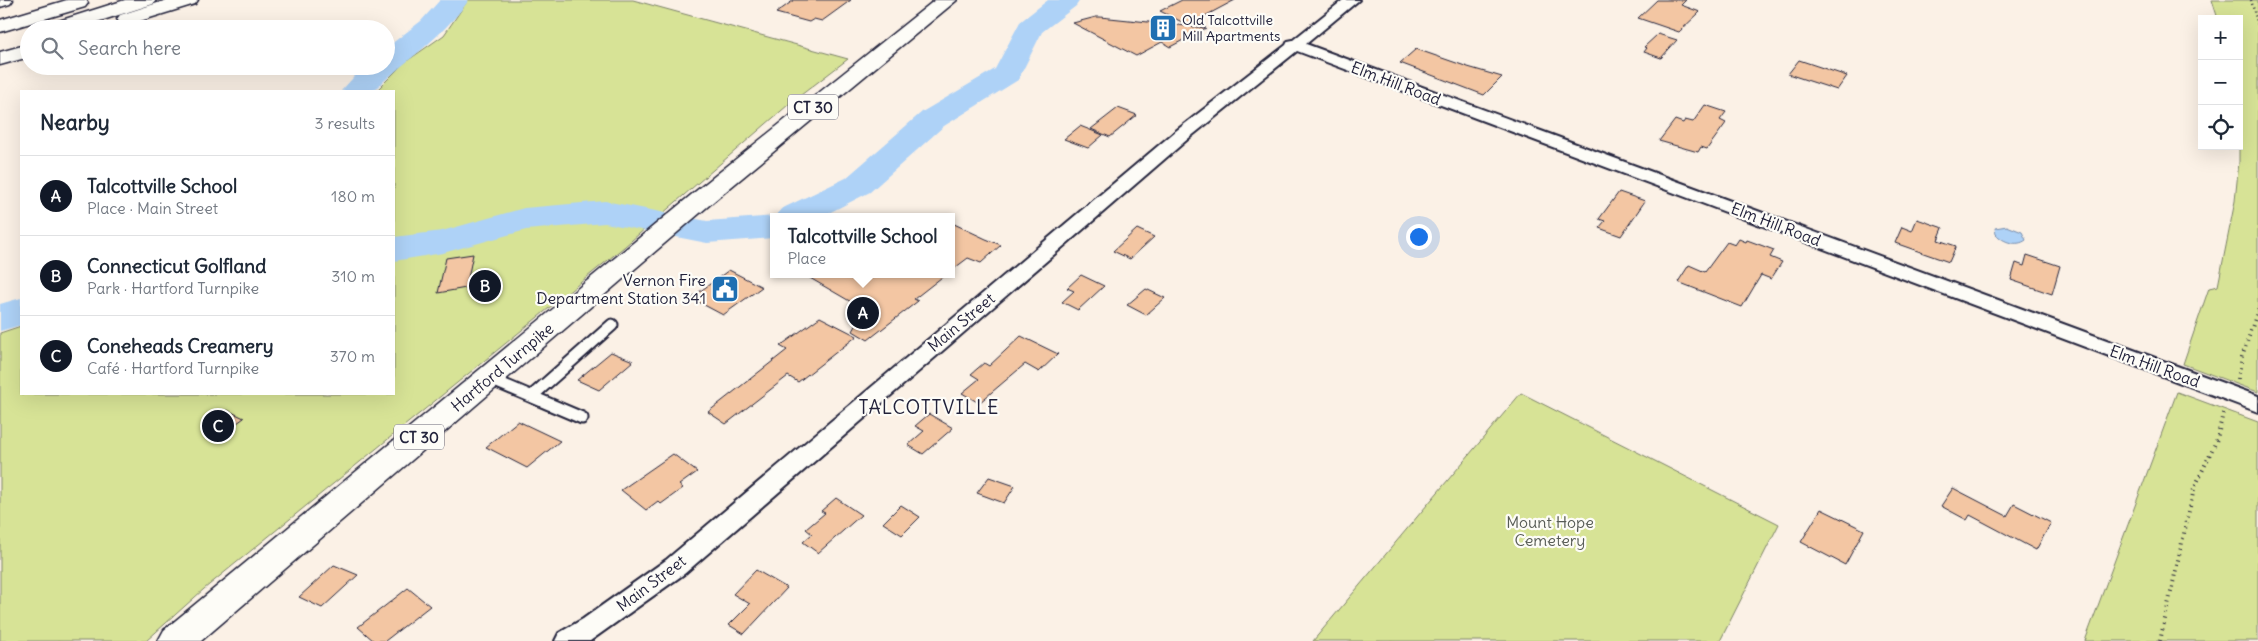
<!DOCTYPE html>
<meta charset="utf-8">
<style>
:root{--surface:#fff;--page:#f6f6f7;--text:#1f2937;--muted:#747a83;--line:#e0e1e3;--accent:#111827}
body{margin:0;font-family:Delius,sans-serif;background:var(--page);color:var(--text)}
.controls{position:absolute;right:15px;top:15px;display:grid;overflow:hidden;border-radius:0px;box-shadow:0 5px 20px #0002}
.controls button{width:45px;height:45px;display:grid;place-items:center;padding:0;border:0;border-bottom:1px solid var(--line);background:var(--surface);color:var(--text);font:25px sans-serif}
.you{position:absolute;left:1418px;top:236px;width:18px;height:18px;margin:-12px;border:4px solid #fff;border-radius:50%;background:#1a73e8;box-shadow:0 0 0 8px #1a73e833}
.badge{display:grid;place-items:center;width:32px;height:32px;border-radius:50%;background:var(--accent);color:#fff;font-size:16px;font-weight:700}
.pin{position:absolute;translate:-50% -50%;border:2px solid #fff;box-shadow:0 1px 5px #0006}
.popup{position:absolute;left:770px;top:213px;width:185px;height:65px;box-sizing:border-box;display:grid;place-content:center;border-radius:0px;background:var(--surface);filter:drop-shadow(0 1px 4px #0005);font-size:16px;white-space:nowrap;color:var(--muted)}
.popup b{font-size:19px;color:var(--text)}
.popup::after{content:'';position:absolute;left:50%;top:100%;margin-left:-10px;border:10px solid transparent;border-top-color:var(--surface)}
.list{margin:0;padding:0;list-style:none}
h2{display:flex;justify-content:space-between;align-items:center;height:65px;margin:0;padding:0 20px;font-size:21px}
h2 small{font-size:16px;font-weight:400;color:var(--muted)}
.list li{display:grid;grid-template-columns:32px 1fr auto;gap:15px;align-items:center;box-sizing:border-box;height:80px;padding:0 20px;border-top:1px solid var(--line)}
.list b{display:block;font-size:19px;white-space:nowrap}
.list p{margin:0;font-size:16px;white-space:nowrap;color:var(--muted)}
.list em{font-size:16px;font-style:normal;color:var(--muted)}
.icon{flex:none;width:28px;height:28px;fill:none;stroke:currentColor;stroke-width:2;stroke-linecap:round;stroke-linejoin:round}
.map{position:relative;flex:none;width:2258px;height:641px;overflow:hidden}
.search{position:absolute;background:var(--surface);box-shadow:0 5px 20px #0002;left:20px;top:20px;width:375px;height:55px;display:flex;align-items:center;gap:12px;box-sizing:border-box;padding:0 18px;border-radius:28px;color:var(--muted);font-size:19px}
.panel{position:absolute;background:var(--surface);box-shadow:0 5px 20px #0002;left:20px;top:90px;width:375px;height:305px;border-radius:0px}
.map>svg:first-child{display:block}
.green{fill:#d7e396;stroke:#7c8268}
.water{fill:#aed2f7;stroke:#768cac}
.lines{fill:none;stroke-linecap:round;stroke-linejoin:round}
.river{fill:#aed2f7;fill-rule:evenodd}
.building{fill:#f3c6a3;stroke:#22223b}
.service-casing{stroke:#22223b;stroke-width:15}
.minor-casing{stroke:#22223b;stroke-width:4}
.primary-casing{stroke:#22223b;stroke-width:3}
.motorway-casing{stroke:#22223b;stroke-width:3}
.path-far1{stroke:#22223b;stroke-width:2.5;stroke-dasharray:1 3;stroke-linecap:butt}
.path{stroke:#22223b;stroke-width:4;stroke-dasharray:1 4.5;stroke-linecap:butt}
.service{stroke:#fdfcf7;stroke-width:11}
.minor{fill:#fdfcf7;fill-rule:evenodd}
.primary{fill:#fdfcf7;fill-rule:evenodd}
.motorway{fill:#fdfcf7;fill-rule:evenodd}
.labels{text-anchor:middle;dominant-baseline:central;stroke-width:4.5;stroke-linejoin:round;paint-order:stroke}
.far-poi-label{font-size:14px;fill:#22223b;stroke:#fdfcf7;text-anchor:start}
.shield{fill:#fdfcf7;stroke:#646373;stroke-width:1}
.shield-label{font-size:15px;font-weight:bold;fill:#22223b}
.street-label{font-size:16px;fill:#22223b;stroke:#fdfcf7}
.poi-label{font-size:16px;fill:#22223b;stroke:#fdfcf7;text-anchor:end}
.park-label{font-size:16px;fill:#585c56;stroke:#fdfcf7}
.quarter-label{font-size:19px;letter-spacing:1px;fill:#22223b;stroke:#fdfcf7}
</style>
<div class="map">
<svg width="2258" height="641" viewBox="0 0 2258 641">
<rect width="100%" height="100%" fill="#fbf1e6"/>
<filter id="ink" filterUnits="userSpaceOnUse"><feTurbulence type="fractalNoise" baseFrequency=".02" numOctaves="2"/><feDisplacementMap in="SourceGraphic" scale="10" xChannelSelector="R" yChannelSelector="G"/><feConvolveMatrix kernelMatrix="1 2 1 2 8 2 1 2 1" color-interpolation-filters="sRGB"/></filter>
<g filter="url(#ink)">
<g class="green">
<path d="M 468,0 L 633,0 L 848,59 L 788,105 L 624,247 L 204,589 L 146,641 L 0,641 L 0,333 L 21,326 L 21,394 L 394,394 L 394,91 L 376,91 L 404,63 L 444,35 Z"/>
<path d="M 2212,0 L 2258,0 L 2258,392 L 2183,364 L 2209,288 L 2218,286 L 2235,201 L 2239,162 L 2239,19 L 2218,19 Z"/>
<path d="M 2177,392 L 2258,422 L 2258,641 L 2085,641 Z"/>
<path d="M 1521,393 L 1779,524 L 1720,641 L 1313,641 Z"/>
</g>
<path class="water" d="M 2007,226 L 2022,232 L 2026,240 C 2017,247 2003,242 1996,234 L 1995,228 Z"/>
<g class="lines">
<g class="river">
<path d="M 440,0 L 469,0 C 443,37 405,61 373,91 L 341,91 L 364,66 L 386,66 L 386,48 L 421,21 Z"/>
<path d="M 1048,0 L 1080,0 L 1076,6 L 1042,32 L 1018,80 L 944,126 L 870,192 L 821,217 L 774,217 L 774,238 L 707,243 L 605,223 L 526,230 L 443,253 L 394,261 L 394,237 L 442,231 L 524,208 L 605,201 L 707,221 L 776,216 L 781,209 L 846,178 L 922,112 L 995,69 L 1020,22 Z"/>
<path d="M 21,298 L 21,325 L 0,331 L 0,304 Z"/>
</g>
</g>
<g class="building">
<path d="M 794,0 L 851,0 L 822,21 L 814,19 L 809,22 L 776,13 Z"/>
<path d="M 1182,0 L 1235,0 L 1188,25 L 1160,11 Z"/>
<path d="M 1657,0 L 1686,0 L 1681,5 L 1700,12 L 1679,32 L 1638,18 Z"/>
<path d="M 1096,17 L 1100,17 L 1206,28 L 1170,47 L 1162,42 L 1136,56 L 1073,23 Z"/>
<path d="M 1658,34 L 1677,40 L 1661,58 L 1644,52 L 1647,48 L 1644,47 Z"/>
<path d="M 1416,49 L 1468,67 L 1502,77 L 1484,95 L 1400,63 Z"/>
<path d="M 1799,60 L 1847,76 L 1837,90 L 1788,74 Z"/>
<path d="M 1705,105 L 1726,112 L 1720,120 L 1726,123 L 1707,149 L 1701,147 L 1698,152 L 1659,141 L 1675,120 L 1683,123 L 1685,120 L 1693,122 Z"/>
<path d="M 1118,108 L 1137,115 L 1110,137 L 1091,129 Z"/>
<path d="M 1080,126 L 1103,135 L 1088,148 L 1064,139 Z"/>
<path d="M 1619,192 L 1645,201 L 1621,236 L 1599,228 L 1605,221 L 1599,219 Z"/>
<path d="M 1917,219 L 1943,228 L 1938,240 L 1956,246 L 1949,262 L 1895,243 L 1902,227 L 1912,231 Z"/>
<path d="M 952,223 L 986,239 L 1001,245 L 981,263 L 968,258 L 952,270 Z"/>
<path d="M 1137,229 L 1154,237 L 1130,259 L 1113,251 Z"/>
<path d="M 1739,239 L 1746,242 L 1747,240 L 1774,250 L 1770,257 L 1782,262 L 1771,279 L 1761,275 L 1742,307 L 1678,282 L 1689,265 L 1705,272 L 1727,242 L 1735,245 Z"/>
<path d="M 473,254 L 466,288 L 438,293 L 446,258 Z"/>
<path d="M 2027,255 L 2060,266 L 2052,294 L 2011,280 L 2016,263 L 2024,266 Z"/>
<path d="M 729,270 L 762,287 L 723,315 L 691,298 Z"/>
<path d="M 803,274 L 946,274 L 914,299 L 918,301 L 868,340 L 853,331 L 865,310 Z"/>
<path d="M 1081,275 L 1104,286 L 1078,310 L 1062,302 L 1074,291 L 1067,288 Z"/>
<path d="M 1146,289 L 1165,298 L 1146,315 L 1127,305 Z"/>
<path d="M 820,317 L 857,336 L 798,382 L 788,376 L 726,424 L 708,412 L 787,350 L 780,346 Z"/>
<path d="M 1021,336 L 1058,354 L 1039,372 L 1025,364 L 979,403 L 962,393 L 979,379 L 971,374 L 984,363 L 989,366 Z"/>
<path d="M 611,352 L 633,361 L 599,390 L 577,380 Z"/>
<path d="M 227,410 L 244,418 L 219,436 L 201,428 Z"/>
<path d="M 929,414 L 953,428 L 923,454 L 908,445 L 924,431 L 915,426 Z"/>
<path d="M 518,421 L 560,441 L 527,468 L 486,447 Z"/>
<path d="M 673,454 L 697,472 L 679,485 L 683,488 L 661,504 L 658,501 L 646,510 L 621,490 Z"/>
<path d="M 989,477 L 1015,486 L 1004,503 L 977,493 Z"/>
<path d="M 1953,488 L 2007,516 L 2014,504 L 2051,523 L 2036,550 L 1970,515 L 1967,520 L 1941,506 Z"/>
<path d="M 836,498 L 861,515 L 818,553 L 803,542 L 812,534 L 806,529 L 825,513 L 821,511 Z"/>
<path d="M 901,505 L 920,517 L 902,535 L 883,523 Z"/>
<path d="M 1821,509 L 1864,530 L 1845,565 L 1801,542 Z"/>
<path d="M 334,565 L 358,575 L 322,608 L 299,597 Z"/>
<path d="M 756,570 L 787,588 L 744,634 L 729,625 L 750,604 L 733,594 Z"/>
<path d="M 408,588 L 430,606 L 385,641 L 374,641 L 358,627 Z"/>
</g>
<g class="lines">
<g class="service-casing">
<g id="service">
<path d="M 490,379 L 582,418"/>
<path d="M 532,396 L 612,325"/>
</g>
</g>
<g class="minor-casing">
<path id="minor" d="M 1343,0 L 1359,0 L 1306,44 L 2258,396 L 2258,412 L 1297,51 L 1189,138 L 684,574 L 590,641 L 555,641 L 559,633 L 583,619 L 666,560 L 1177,130 L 1286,45 L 1288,41 L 1293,40 Z"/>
</g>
<g class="primary-casing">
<path id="primary" d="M 935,0 L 957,0 L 714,201 L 201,641 L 158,641 L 164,630 L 696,191 Z"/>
</g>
<g class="motorway-casing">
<g id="motorway">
<path d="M 0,0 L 13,0 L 10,4 L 0,7 Z"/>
<path d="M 67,0 L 86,0 L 88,3 L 85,7 L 0,32 L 0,20 Z"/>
<path d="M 125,0 L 156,0 L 153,4 L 75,29 L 43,29 L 46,25 Z"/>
<path d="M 167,0 L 198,0 L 195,4 L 127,25 L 120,23 L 117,19 L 120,15 Z"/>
<path d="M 29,44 L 29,57 L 0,65 L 0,52 Z"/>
</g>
</g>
<path class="path-far1" d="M 2251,0 L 2258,25"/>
<g class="path">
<path d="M 2238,379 L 2242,357 L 2258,310"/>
<path d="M 2160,641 L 2194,489 L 2217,439 L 2224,409"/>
</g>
<use href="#service" class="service"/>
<use href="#minor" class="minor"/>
<use href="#primary" class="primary"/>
<use href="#motorway" class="motorway"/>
</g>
</g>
<defs>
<g id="building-square" transform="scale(1.4375)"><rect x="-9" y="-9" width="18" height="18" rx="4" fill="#1f6fb2" stroke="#fdfcf7"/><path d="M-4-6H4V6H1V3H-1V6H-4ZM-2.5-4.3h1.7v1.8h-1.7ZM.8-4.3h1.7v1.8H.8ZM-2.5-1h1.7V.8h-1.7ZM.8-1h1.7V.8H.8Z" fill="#fff"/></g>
<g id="civic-square" transform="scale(1.4375)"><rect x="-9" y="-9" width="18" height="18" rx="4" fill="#1f6fb2" stroke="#fdfcf7"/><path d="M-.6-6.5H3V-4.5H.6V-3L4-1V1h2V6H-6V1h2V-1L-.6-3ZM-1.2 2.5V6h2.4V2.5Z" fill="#fff"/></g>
</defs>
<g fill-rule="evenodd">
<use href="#building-square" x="1163" y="28"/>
<use href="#civic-square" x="725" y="289"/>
</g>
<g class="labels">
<g class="far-poi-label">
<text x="1182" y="20">Old Talcottville<tspan x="1182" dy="16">Mill Apartments</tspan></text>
</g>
<g class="shield">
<rect x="788" y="94.5" width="50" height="25" rx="4"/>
<rect x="394" y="424.5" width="50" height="25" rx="4"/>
</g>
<g class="shield-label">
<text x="813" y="107">CT 30</text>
<text x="419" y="437">CT 30</text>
</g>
<g class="street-label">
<text transform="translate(1396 83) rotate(21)">Elm Hill Road</text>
<text transform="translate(1776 224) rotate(21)">Elm Hill Road</text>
<text transform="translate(961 322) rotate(-40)">Main Street</text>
<text transform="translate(2155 366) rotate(20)">Elm Hill Road</text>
<text transform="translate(502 367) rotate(-40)">Hartford Turnpike</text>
<text transform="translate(651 583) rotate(-37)">Main Street</text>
</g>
<g class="poi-label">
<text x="706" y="280">Vernon Fire<tspan x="706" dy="18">Department Station 341</tspan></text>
</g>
<g class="park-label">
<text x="1550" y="522">Mount Hope<tspan x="1550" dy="18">Cemetery</tspan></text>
</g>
<g class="quarter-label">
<text x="929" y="407">TALCOTTVILLE</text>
</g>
</g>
</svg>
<div class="controls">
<button>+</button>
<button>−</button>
<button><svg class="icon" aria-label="locate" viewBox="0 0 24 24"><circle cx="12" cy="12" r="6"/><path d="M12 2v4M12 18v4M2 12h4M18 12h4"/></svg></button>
</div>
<div class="you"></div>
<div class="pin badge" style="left:863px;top:313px">A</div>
<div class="popup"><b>Talcottville School</b>Place</div>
<div class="pin badge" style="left:485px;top:286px">B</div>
<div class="pin badge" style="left:218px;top:426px">C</div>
<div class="search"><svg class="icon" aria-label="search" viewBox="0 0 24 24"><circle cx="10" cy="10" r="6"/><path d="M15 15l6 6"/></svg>Search here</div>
<section class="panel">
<h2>Nearby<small>3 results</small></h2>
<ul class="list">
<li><span class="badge">A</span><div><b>Talcottville School</b><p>Place · Main Street</p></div><em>180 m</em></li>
<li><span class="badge">B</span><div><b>Connecticut Golfland</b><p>Park · Hartford Turnpike</p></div><em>310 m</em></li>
<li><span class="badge">C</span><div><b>Coneheads Creamery</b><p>Café · Hartford Turnpike</p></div><em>370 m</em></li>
</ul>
</section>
</div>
